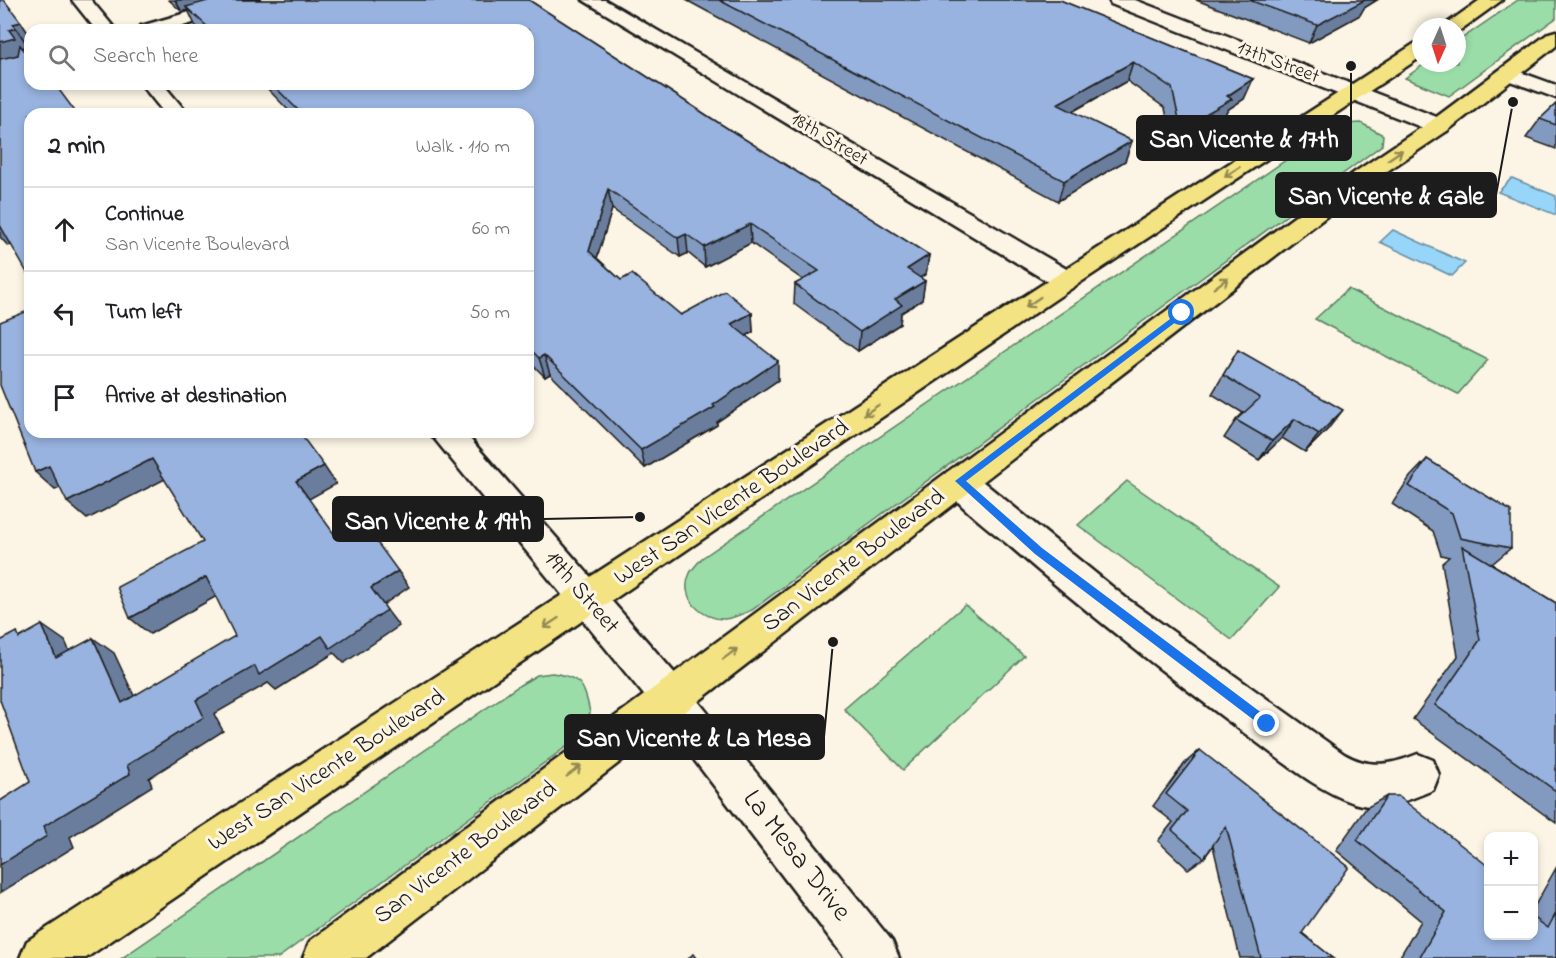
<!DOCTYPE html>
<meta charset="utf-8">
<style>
:root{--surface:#fff;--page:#f2f2f2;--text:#202124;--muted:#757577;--line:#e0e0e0}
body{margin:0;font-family:"Indie Flower",sans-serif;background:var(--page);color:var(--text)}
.controls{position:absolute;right:18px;bottom:18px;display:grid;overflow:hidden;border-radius:12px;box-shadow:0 3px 9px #0003}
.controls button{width:54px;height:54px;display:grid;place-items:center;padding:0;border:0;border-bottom:2px solid var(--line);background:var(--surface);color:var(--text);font:30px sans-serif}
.compass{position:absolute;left:1412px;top:18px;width:54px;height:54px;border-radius:50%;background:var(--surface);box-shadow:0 3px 9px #0003;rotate:183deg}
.stop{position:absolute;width:18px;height:18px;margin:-14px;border:4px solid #1a73e8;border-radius:50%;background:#fff}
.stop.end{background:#1a73e8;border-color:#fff;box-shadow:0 2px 6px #0008}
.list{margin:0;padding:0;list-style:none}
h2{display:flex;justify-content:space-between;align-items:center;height:78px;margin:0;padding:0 24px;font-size:26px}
h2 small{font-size:20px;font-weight:400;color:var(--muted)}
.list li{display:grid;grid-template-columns:39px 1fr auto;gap:18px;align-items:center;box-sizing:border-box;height:84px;padding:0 24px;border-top:2px solid var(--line)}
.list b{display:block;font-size:22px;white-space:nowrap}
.list p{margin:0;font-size:20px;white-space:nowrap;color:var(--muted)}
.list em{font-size:20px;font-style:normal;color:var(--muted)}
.icon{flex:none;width:33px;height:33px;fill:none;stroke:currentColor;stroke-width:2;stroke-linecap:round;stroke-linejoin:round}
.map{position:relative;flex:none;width:1556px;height:958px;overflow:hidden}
.search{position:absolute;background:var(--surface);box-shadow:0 3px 9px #0003;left:24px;top:24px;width:510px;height:66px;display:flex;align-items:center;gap:15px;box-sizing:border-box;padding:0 21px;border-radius:18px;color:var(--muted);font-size:22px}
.panel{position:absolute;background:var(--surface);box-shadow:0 3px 9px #0003;left:24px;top:108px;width:510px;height:330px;border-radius:18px}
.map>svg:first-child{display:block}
.green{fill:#9adda8;stroke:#5b7c62;stroke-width:1.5}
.water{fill:#97d6f9;stroke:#668ca1;stroke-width:1.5}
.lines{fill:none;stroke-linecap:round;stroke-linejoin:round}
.minor-casing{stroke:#1c1c1c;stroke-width:5}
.major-casing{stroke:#1c1c1c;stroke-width:5}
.minor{fill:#fcf5e5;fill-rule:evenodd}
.major{fill:#f4e382;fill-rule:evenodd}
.wall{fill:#839ac0;stroke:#1c1c1c;stroke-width:1.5}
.shaded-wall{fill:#6a7d9c;stroke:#1c1c1c;stroke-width:1.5}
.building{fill:#98b3df;stroke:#1c1c1c;stroke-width:1.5}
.oneway{stroke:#938954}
.route{fill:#1a73e8}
.labels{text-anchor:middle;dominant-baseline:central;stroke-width:6;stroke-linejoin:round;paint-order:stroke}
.far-street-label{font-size:20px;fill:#1c1c1c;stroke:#fcf5e5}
.street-label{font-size:24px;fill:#1c1c1c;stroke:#fcf5e5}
.near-street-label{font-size:28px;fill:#1c1c1c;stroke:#fcf5e5}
.leader{fill:none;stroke:#1c1c1c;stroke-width:2}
.callout-dot{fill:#1c1c1c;stroke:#fcf5e5;stroke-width:2}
.callout{fill:#1c1c1c;stroke:#1c1c1c;stroke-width:2}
.callout-label{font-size:26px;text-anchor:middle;font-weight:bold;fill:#fff}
</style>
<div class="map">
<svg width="1556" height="958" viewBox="0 0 1556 958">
<rect width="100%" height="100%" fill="#fcf5e5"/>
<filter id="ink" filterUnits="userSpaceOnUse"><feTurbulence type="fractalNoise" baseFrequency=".0167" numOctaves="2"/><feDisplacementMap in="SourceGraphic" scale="12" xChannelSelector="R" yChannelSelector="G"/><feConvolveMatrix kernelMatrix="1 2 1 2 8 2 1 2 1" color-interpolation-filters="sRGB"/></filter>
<g filter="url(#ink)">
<g class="green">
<path d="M 1518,0 L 1556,0 L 1556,18 L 1449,96 L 1405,78 L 1426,63 L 1457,63 L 1457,42 Z"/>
<path d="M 1361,123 L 1383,135 L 1382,145 L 752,610 C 744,613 735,618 725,619 C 702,620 678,597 690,573 C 693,568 698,563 702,558 L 1333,128 L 1344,124 Z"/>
<path d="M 1348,289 L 1488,360 L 1458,394 L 1315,319 Z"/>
<path d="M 1127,481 L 1279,587 L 1232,640 L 1078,525 Z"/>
<path d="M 965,605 L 1024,656 L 903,770 L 844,709 Z"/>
<path d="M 552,673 C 581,677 585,685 590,713 L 570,744 L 278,958 L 122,958 L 520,685 L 537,675 Z"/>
</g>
<g class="water">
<path d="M 1512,178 L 1556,196 L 1556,215 L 1498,192 Z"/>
<path d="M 1393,230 L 1465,263 L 1452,276 L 1380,242 Z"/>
</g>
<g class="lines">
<g class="minor-casing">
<g id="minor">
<path d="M 72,0 L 91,0 L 116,30 L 96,30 Z"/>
<path d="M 231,0 L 260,0 L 258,4 L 169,30 L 138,30 L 141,26 Z"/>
<path d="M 583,0 L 605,0 L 1075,274 L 1078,280 L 1075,286 L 1065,289 L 1055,286 Z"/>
<path d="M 1109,0 L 1135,0 L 1447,121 L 1450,126 L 1447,131 L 1431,131 L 1111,4 Z"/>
<path d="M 1509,68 L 1556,85 L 1556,98 L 1502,78 L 1499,74 L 1502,70 Z"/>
<path d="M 141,84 L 163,84 L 188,114 L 165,114 Z"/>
<path d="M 429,432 L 464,432 L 685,685 L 892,941 L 899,958 L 845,958 L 657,711 Z"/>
<path d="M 959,468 L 971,472 L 1126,598 L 1344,754 C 1370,769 1391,765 1418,754 L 1433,760 L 1439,775 L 1433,790 C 1406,801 1383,812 1354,803 C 1312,788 1279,758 1243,732 C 1164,673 1086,612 1011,547 C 990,529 955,505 942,481 L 947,472 Z"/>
</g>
</g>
<g class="major-casing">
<g id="major">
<path d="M 1480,0 L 1502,0 L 1459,31 L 1457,27 L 1442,27 Z"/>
<path d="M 1556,31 L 1556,46 L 1447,131 L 1371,182 L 366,958 L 303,958 L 310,941 L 1355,172 L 1431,121 L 1549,33 Z"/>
<path d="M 1421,42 L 1421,57 L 1075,286 L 86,958 L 20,958 L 27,941 L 1414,44 Z"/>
</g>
</g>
<use href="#minor" class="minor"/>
<use href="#major" class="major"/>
</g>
<g class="wall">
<path d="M 169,0 L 529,0 L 711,118 L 929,255 L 926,274 L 920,278 L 925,281 L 922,300 L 901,313 L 900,324 L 858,351 L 794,304 L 795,284 L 803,280 L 751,243 L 705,267 L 688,253 L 680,257 L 612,209 L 597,258 L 621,280 L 681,315 L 752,313 L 753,332 L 746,336 L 778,380 L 717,422 L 717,425 L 645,468 L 550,374 L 545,377 L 528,360 L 528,114 L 292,114 L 263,84 L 528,84 L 528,30 L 201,30 L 195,25 L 188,10 L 182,12 Z"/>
<path d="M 686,0 L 1060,0 L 1253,79 L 1244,99 L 1227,110 L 1224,118 L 1173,147 L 1165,108 L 1127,81 L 1072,112 L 1132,141 L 1125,161 L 1058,201 Z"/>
<path d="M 1196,0 L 1377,0 L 1364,8 L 1360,15 L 1309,43 Z"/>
<path d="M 1556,104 L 1556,149 L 1526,138 L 1540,119 Z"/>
<path d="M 1238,350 L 1328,429 L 1305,452 L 1282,438 L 1259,460 L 1224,438 L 1236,420 L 1243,413 L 1212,394 Z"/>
<path d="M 1427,459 L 1511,548 L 1492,564 L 1556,603 L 1556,823 L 1413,719 L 1458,656 L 1442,563 L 1449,557 L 1441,555 L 1433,531 L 1392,504 L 1410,477 Z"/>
<path d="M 1200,750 L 1302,933 L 1333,958 L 1240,958 L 1213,846 L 1204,858 L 1188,869 L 1158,841 L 1173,822 L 1153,806 L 1185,763 Z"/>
<path d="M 1387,796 L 1533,936 L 1533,909 L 1556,868 L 1556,958 L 1399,958 L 1421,921 L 1336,850 L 1366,808 Z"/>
</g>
<g class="shaded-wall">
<path d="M 175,0 L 223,0 L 186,7 L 188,10 L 182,12 Z"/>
<path d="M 1362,0 L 1377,0 L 1364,8 L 1360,15 L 1309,43 L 1317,25 Z"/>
<path d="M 21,22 L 30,36 L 30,41 L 25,42 L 13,24 Z"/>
<path d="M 16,28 L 28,46 L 22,48 L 28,56 L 0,64 L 0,42 L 9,30 Z"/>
<path d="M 1133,62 L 1127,81 L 1051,123 L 1057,104 Z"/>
<path d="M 1253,79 L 1244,99 L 1227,110 L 1224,118 L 1173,147 L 1181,128 Z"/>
<path d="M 1132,141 L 1125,161 L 1058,201 L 1064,181 Z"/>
<path d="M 608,189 L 612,209 L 593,271 L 589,251 Z"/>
<path d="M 750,224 L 751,243 L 705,267 L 704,247 Z"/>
<path d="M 0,225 L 16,244 L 8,246 L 0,237 Z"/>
<path d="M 686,234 L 688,253 L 680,257 L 678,238 Z"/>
<path d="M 929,255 L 926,274 L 904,288 L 907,269 Z"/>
<path d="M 925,281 L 922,300 L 901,313 L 900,324 L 858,351 L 860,332 L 895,299 Z"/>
<path d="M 752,313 L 753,332 L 732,344 L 731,324 Z"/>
<path d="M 544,355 L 550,374 L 545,377 L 539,358 Z"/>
<path d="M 778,361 L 778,380 L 717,422 L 717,425 L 645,468 L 641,450 L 713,405 Z"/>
<path d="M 1343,410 L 1328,429 L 1305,452 L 1319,434 Z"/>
<path d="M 1295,419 L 1282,438 L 1259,460 L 1272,441 Z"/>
<path d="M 152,459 L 169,477 L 87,519 L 67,502 Z"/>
<path d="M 49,466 L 69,484 L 55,490 L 35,472 Z"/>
<path d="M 324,466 L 336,484 L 309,499 L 296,481 Z"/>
<path d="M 398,571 L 409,587 L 383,605 L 399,626 L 344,663 L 334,653 L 276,690 L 268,683 L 214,714 L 223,731 L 149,778 L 152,786 L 70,837 L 74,847 L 0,893 L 0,865 L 44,826 L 127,765 L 196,700 Z"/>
<path d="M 206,577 L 222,593 L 150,634 L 130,618 Z"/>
<path d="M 42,625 L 65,641 L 79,673 L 56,658 Z"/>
<path d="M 93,638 L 114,653 L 144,717 L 122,703 Z"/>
</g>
<g class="building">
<path d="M 0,0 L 4,0 L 21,22 L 13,24 L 16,28 L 9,30 L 15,38 L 0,42 Z"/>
<path d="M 211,0 L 529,0 L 711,118 L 929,255 L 907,269 L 925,281 L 895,299 L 902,305 L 860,332 L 795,284 L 819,271 L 750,224 L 704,247 L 686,234 L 678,238 L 608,189 L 589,251 L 621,280 L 632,274 L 681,315 L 725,291 L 752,313 L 731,324 L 778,361 L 713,405 L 715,407 L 641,450 L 544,355 L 539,358 L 528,347 L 528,114 L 302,114 L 272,84 L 528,84 L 528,30 L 211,30 L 186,7 Z"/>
<path d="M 719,0 L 1060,0 L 1253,79 L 1227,96 L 1232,99 L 1181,128 L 1172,88 L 1133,62 L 1057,104 L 1132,141 L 1064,181 Z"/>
<path d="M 1249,0 L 1365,0 L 1317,25 Z"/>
<path d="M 20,45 L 30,58 L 30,84 L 49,84 L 52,88 L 57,87 L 77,114 L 30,114 L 30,278 L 0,225 L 0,59 L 18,55 Z"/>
<path d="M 1556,104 L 1556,125 L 1540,119 Z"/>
<path d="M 30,310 L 30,432 L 299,432 L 324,466 L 296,481 L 337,538 L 363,523 L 398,571 L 371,588 L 387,610 L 330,648 L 322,636 L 259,675 L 255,666 L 196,700 L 204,717 L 127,765 L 130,774 L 44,826 L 47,836 L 0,865 L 0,801 L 30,782 L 0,700 L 0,641 L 17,632 L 19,638 L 42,625 L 56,658 L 93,638 L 122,703 L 235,636 L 206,577 L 130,618 L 117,587 L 203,542 L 152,459 L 67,502 L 49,466 L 35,472 L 0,385 L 0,322 Z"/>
<path d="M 1238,350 L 1343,410 L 1319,434 L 1295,419 L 1272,441 L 1236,420 L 1260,398 L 1223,375 Z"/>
<path d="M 1427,459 L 1511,511 L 1511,548 L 1460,538 L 1452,513 L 1409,486 Z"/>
<path d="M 1462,546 L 1556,603 L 1556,791 L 1435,705 L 1480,640 Z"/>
<path d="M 1200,750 L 1349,867 L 1302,933 L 1333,958 L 1261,958 L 1226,826 L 1204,858 L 1172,830 L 1187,811 L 1166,794 Z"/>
<path d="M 1387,796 L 1398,796 L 1488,866 L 1488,936 L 1533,936 L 1533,917 L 1548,928 L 1556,913 L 1556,958 L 1419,958 L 1446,912 L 1357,840 Z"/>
<path d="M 693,954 L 696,958 L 689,958 Z"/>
</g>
<defs><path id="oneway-shaft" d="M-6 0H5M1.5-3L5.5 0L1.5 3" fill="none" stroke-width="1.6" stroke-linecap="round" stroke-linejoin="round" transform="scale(1.5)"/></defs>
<g class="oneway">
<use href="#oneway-shaft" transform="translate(1395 155) rotate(-34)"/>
<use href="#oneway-shaft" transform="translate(1232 172) rotate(147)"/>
<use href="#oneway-shaft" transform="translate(1221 283) rotate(-37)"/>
<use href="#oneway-shaft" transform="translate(1033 302) rotate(146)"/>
<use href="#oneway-shaft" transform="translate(871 410) rotate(146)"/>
<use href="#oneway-shaft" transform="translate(551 623) rotate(147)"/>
<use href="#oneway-shaft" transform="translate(730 654) rotate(-37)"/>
<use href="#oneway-shaft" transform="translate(574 771) rotate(-37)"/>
</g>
</g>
<path class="route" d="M 1182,310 L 1185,315 L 966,481 L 1042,548 L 1271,720 L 1271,728 L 1267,730 L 1035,554 L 955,481 Z"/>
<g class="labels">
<g class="far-street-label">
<text transform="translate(1278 63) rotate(21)">17th Street</text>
<text transform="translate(829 140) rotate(31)">18th Street</text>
</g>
<g class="street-label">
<text transform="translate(732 503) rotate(-34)">West San Vicente Boulevard</text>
<text transform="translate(854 561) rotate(-37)">San Vicente Boulevard</text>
<text transform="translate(581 593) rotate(49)">19th Street</text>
<text transform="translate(327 771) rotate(-33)">West San Vicente Boulevard</text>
<text transform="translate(466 853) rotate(-37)">San Vicente Boulevard</text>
</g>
<g class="near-street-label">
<text transform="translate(796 856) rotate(52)">La Mesa Drive</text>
</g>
</g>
<path class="leader" d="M1351 66L1351 138M1513 102L1496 195M640 517L543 519M833 642L824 737"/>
<g class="callout-dot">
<circle cx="1351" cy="66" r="6"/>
<circle cx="1513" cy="102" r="6"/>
<circle cx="640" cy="517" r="6"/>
<circle cx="833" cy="642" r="6"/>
</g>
<g class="callout">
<rect x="1137" y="116" width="214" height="44" rx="6"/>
<rect x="1276" y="173" width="220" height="44" rx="6"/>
<rect x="333" y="497" width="210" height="44" rx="6"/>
<rect x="565" y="715" width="259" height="44" rx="6"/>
</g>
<g class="callout-label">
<text x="1244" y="147">San Vicente &amp; 17th</text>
<text x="1386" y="204">San Vicente &amp; Gale</text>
<text x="438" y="529">San Vicente &amp; 19th</text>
<text x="694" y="746">San Vicente &amp; La Mesa</text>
</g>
</svg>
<div class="controls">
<button>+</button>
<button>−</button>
</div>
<svg class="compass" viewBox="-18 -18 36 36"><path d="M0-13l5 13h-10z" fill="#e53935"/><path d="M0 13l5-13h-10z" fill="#757577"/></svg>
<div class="stop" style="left:1182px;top:313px"></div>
<div class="stop end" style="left:1267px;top:724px"></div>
<div class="search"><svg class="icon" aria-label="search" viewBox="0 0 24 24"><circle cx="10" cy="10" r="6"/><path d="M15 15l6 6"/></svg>Search here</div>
<section class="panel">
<h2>2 min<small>Walk · 110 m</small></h2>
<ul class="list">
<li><svg class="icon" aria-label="ahead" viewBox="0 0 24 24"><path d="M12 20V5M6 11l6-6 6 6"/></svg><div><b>Continue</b><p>San Vicente Boulevard</p></div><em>60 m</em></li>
<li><svg class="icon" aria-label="left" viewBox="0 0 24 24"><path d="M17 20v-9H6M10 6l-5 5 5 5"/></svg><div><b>Turn left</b></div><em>50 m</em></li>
<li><svg class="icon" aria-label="arrive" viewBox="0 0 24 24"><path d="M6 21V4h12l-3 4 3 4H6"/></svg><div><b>Arrive at destination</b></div></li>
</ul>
</section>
</div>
